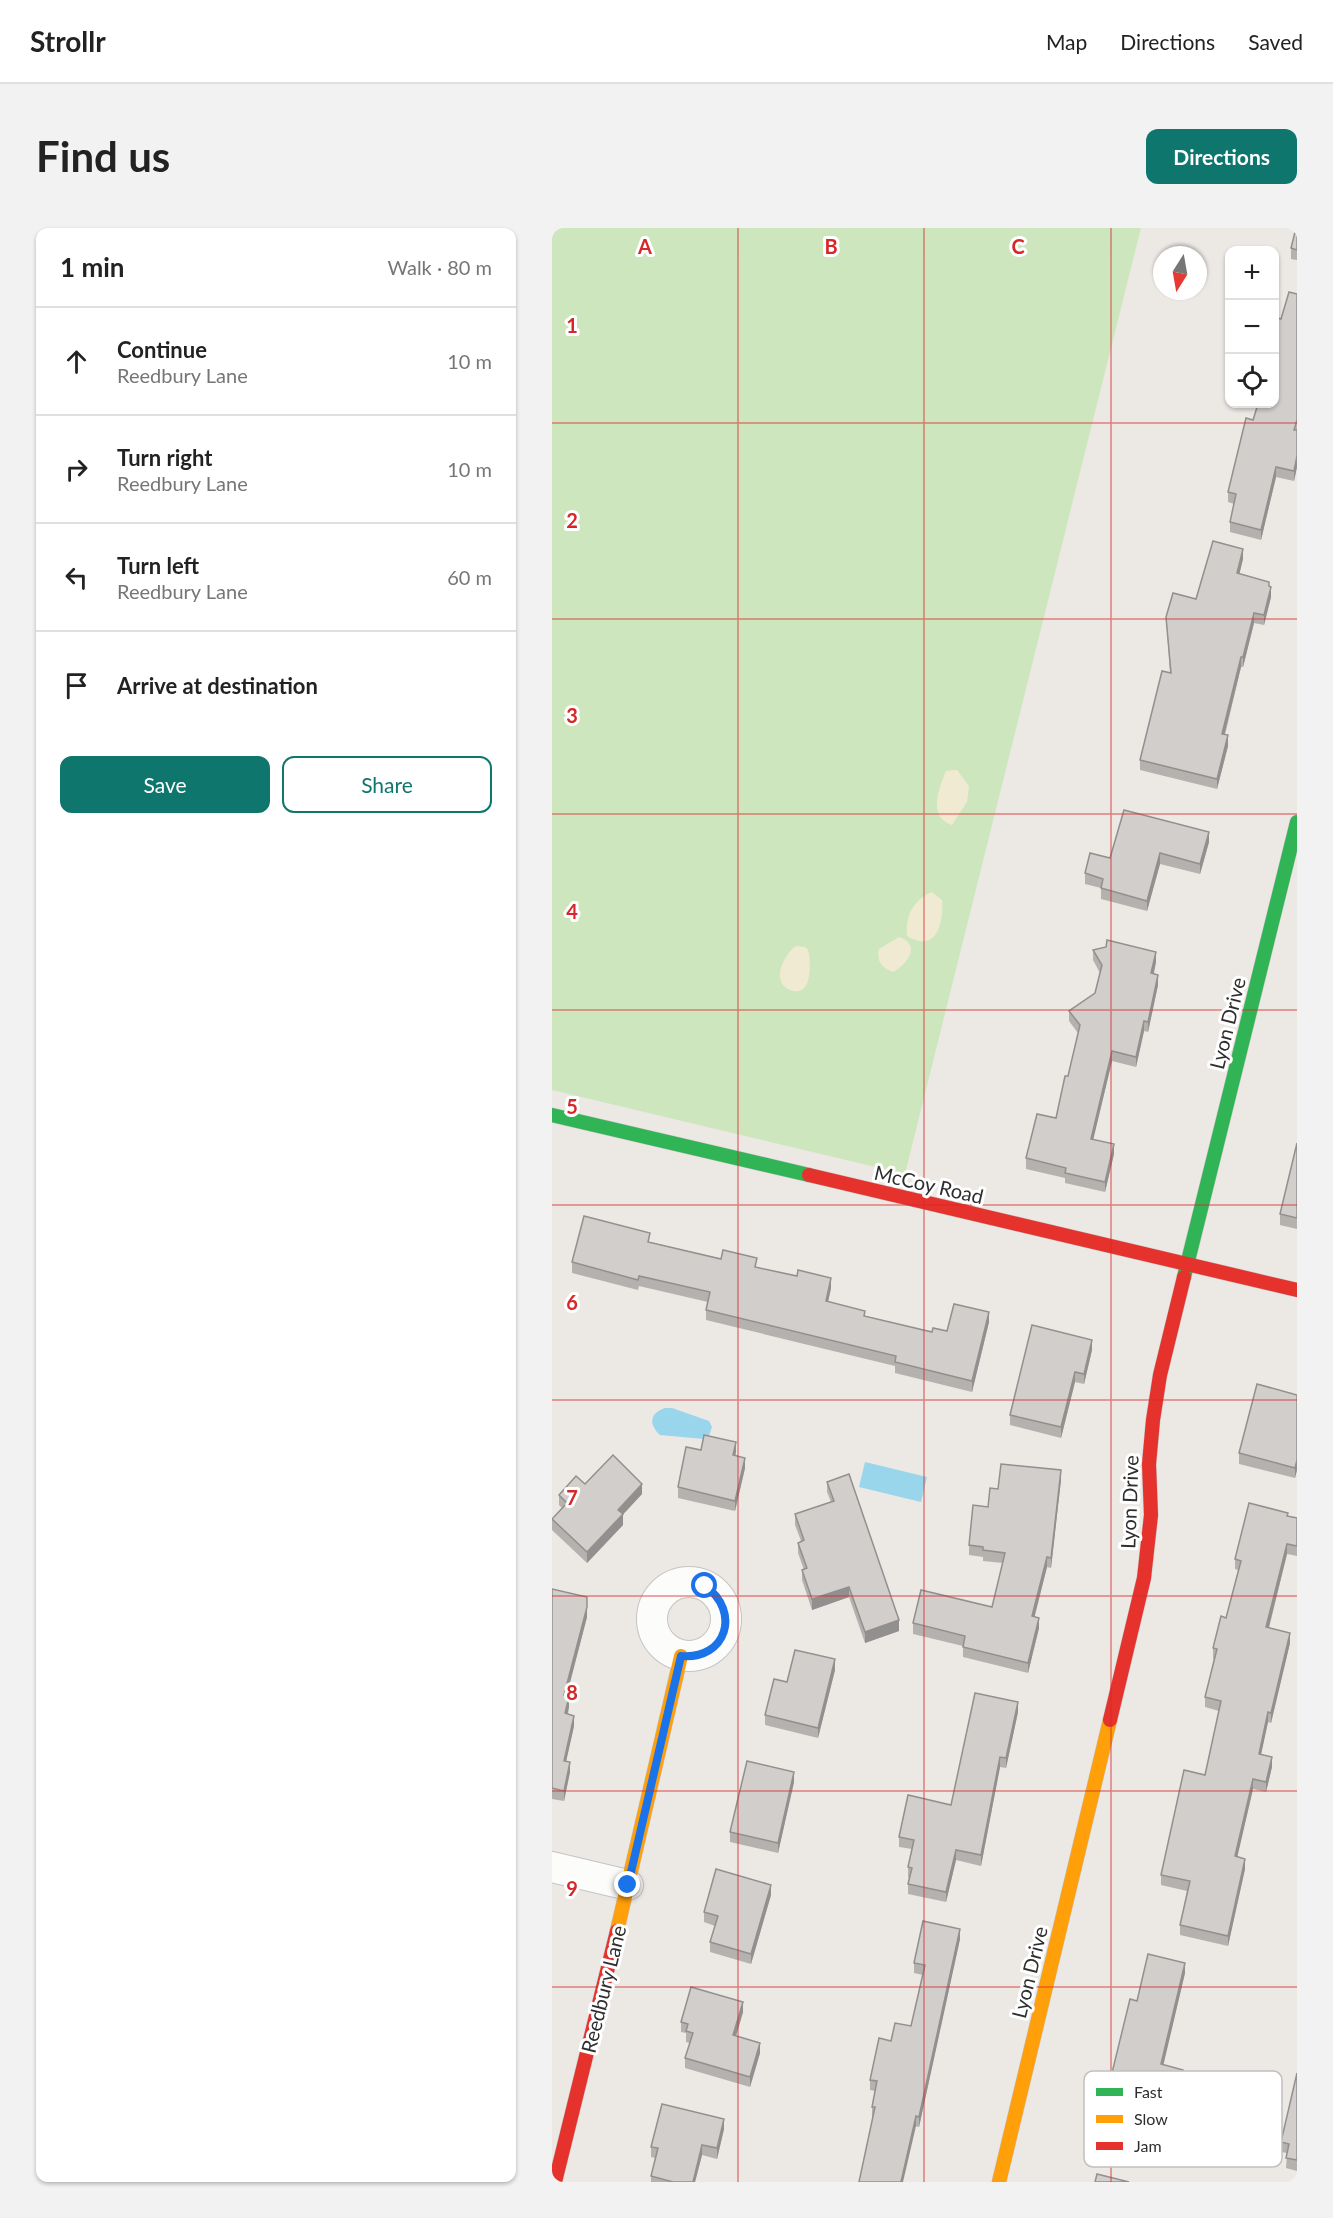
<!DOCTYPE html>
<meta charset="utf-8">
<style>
:root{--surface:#fff;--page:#f2f2f2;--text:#222;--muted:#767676;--line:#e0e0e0;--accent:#0f766e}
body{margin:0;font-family:Lato,sans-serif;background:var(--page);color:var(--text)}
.controls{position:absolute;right:18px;top:18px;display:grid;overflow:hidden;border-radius:12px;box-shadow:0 2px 4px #0004}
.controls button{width:54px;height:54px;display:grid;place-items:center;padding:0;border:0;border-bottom:2px solid var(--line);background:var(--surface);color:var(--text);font:30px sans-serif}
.compass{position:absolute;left:601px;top:18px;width:54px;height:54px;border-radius:50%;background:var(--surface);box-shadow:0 2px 4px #0004;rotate:191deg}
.stop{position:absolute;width:18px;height:18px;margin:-14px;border:4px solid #1a73e8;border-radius:50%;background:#fff}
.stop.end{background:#1a73e8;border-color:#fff;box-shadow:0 2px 6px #0008}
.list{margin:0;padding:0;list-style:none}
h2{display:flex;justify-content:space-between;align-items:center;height:78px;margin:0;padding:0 24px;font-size:26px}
h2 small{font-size:20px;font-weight:400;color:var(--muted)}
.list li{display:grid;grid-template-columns:39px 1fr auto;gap:18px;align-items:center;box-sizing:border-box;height:108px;padding:0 24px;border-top:2px solid var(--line)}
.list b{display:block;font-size:22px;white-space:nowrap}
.list p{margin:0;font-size:20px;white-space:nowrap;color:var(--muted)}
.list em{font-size:20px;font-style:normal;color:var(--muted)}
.actions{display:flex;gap:12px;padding:18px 24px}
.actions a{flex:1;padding:14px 0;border:2px solid var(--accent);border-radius:12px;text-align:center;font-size:21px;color:var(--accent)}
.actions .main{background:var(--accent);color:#fff}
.icon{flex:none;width:33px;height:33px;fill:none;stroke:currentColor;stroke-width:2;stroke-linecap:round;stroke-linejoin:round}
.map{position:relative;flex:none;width:745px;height:1954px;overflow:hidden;border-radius:12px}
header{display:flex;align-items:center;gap:36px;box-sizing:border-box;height:84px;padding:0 30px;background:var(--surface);border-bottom:2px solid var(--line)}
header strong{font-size:28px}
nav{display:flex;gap:33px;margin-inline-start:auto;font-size:21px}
.intro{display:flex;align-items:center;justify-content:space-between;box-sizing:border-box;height:144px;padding:0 36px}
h1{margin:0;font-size:42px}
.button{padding:15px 27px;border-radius:12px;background:var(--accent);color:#fff;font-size:21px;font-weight:700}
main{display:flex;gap:36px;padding:0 36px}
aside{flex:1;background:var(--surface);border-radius:12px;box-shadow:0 2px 4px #0004}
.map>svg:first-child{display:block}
.green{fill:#cee6be}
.sand{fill:#f0ead3}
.water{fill:#99d6ec}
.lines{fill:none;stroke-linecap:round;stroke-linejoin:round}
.street-casing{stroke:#c5c4c5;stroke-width:32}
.fast-casing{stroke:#c5c4c5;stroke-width:15}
.slow-casing{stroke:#c5c4c5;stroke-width:15}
.jam-casing{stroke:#c5c4c5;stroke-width:15}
.street{stroke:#fcfcfb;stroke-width:30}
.fast{stroke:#30b455;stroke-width:14}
.slow{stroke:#ff9f0a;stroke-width:14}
.jam{stroke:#e5322d;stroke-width:14}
.wall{fill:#b4b1af}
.shaded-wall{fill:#92908e}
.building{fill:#d1cecb;stroke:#92908e;stroke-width:1.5}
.route{stroke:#1a73e8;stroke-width:8}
.grid{fill:none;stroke:#d62828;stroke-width:1.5;stroke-opacity:0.55}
.labels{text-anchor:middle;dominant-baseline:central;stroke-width:6;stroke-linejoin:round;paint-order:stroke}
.street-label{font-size:20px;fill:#2e2e2e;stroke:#fff}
.key{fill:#fff;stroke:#c0c0c0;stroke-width:1.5}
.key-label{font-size:16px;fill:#2e2e2e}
.grid-label{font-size:20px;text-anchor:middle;font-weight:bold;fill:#d62828;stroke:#fff;stroke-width:6;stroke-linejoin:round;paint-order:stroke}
</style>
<header>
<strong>Strollr</strong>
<nav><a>Map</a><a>Directions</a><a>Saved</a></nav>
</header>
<div class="intro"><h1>Find us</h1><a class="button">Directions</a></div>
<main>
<aside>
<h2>1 min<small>Walk · 80 m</small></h2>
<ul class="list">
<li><svg class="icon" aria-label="ahead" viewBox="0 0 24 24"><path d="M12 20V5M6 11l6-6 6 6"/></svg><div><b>Continue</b><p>Reedbury Lane</p></div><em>10 m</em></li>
<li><svg class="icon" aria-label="right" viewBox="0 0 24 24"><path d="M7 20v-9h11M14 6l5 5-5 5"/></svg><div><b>Turn right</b><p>Reedbury Lane</p></div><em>10 m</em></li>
<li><svg class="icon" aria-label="left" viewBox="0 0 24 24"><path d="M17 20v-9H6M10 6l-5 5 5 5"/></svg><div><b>Turn left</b><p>Reedbury Lane</p></div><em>60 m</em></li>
<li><svg class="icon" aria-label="arrive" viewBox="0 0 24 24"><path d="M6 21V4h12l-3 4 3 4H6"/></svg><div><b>Arrive at destination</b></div></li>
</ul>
<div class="actions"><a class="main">Save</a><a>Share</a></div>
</aside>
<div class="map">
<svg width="745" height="1954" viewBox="0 0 745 1954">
<rect width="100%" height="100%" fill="#ece8e4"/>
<path class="green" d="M 0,0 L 589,0 L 353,946 L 0,862 Z"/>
<g class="sand">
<path d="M 405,542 L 417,558 L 415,574 L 400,597 C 375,589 387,560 394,543 Z"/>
<path d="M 380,664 L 390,672 C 392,695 384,726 355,708 C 353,688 361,672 380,664 Z"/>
<path d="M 347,709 C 370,717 355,736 341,744 C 330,740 324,733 327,721 Z"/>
<path d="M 244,718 L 253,719 L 256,722 C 259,733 261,771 238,762 C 218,754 232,726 244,718 Z"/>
</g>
<g class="water">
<path d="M 113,1180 L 120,1180 L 157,1193 L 160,1199 L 157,1208 L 152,1211 L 108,1207 C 96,1196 98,1185 113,1180 Z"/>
<path d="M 313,1234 L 375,1249 L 369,1274 L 307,1259 Z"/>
</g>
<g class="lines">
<g class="street-casing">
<g id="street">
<circle cx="137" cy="1391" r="37"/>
<path d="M 0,1639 L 76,1657"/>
</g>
</g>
<g class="fast-casing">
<g id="fast">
<path d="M 0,887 L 257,947"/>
<path d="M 632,1049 L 745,594"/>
</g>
</g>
<g class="slow-casing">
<g id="slow">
<path d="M 65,1703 L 129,1428"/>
<path d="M 447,1954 L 558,1492"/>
</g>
</g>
<g class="jam-casing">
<g id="jam">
<path d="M 257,947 L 745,1062"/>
<path d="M 558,1492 L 592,1350 L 599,1287 L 597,1236 L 601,1192 L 608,1147 L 632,1049"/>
<path d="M 3,1954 L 65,1703"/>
</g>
</g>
<use href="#street" class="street"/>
<use href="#fast" class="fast"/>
<use href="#slow" class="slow"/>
<use href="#jam" class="jam"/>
</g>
<g class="wall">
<path d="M 745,0 L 745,32 L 739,31 L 739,20 Z"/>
<path d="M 745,66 L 745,239 L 742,253 L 724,249 L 709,312 L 678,304 L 678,294 L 682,276 L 676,274 L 676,264 L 701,192 L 729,91 Z"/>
<path d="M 691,331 L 687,346 L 717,358 L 719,369 L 712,397 L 702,395 L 691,439 L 689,439 L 673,507 L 676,518 L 665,561 L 588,542 L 588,532 L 618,445 L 614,389 L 644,371 Z"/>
<path d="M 657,614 L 648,646 L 608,636 L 595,683 L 549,671 L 549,660 L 533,656 L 533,645 L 558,630 Z"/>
<path d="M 541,722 L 604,734 L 602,746 L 606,757 L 596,804 L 592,803 L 584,839 L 560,833 L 541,911 L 562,926 L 553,964 L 513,955 L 513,950 L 474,941 L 474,930 L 504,890 L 516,848 L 526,805 L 517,793 L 517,783 L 543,765 L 548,745 L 541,732 Z"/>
<path d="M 745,915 L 745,1001 L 728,997 L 728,986 Z"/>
<path d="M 98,1014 L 205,1039 L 279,1060 L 276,1074 L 313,1088 L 380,1104 L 395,1103 L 437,1094 L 420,1164 L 343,1145 L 343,1138 L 154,1092 L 154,1082 L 156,1074 L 87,1058 L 86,1062 L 20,1045 L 20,1034 Z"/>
<path d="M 540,1122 L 532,1156 L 523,1154 L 509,1210 L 458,1197 L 458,1187 Z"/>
<path d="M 745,1167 L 745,1242 L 743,1250 L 687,1236 L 687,1225 Z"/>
<path d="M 149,1222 L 184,1224 L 183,1228 L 193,1240 L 183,1283 L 126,1270 L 126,1259 Z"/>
<path d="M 509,1252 L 499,1340 L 495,1339 L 482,1389 L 487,1400 L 476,1445 L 411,1429 L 411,1418 L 361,1406 L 361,1395 L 440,1379 L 451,1335 L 431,1333 L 431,1329 L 417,1327 L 417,1317 L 436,1279 Z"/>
<path d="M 275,1254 L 347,1403 L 313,1415 L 297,1369 L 260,1382 L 250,1352 L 250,1342 L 252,1342 L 246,1325 L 246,1315 L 249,1313 L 243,1297 L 243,1286 L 279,1274 L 275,1264 Z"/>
<path d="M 33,1256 L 90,1266 L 71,1286 L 71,1297 L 35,1335 L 0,1302 L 0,1291 L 10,1280 L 7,1277 L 7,1267 Z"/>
<path d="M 736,1288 L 745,1290 L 745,1328 L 735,1326 L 717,1400 L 738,1415 L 719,1495 L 716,1494 L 709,1526 L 720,1539 L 714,1564 L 701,1561 L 685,1629 L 693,1641 L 676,1718 L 628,1707 L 628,1697 L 635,1663 L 609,1657 L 609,1647 L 653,1547 L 667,1483 L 653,1479 L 653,1469 L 662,1431 L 661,1431 L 661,1420 L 674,1390 L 686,1342 L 683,1341 L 683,1331 Z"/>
<path d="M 0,1361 L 35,1389 L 14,1468 L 17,1479 L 16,1486 L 22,1498 L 14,1533 L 18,1544 L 12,1573 L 0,1571 Z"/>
<path d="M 283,1442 L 266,1510 L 213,1497 L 213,1487 L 235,1454 Z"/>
<path d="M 466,1484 L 454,1540 L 448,1539 L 429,1638 L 404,1632 L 394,1674 L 356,1666 L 356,1656 L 357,1650 L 356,1649 L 356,1639 L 360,1621 L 347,1619 L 347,1609 L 399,1577 Z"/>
<path d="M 242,1554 L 226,1625 L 178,1614 L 178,1604 Z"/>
<path d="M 219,1667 L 199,1736 L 158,1724 L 158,1714 L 163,1698 L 152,1694 L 152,1684 Z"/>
<path d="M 408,1711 L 367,1899 L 320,1889 L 320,1879 L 323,1863 L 318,1862 L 318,1852 L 339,1813 L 359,1798 L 371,1747 L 362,1745 L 362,1735 Z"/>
<path d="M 633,1745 L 611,1837 L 631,1852 L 624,1882 L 614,1880 L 606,1914 L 549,1900 L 549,1890 L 585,1773 Z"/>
<path d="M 191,1784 L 184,1808 L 208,1825 L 198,1859 L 133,1840 L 133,1830 L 138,1815 L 134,1814 L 134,1805 L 129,1804 L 129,1794 Z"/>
<path d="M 745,1845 L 745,1943 L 734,1940 L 735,1925 L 729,1924 L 729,1914 Z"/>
<path d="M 172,1901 L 165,1931 L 150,1927 L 143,1954 L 99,1954 L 99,1948 L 103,1930 L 99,1929 L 99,1919 Z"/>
</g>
<g class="shaded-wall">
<path d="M 745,228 L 745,239 L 742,253 L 742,243 Z"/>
<path d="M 724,239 L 724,249 L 709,312 L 709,302 Z"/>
<path d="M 691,321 L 691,331 L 685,356 L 685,345 Z"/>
<path d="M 717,354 L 717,364 L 719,359 L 719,369 L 712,397 L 712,387 Z"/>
<path d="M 702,385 L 702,395 L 691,439 L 691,429 Z"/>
<path d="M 689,429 L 689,439 L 670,516 L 670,506 Z"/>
<path d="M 676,507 L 676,518 L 665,561 L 665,551 Z"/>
<path d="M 657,604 L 657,614 L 648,646 L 648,636 Z"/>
<path d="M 608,625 L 608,636 L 595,683 L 595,673 Z"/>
<path d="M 604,724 L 604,734 L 599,756 L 599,745 Z"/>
<path d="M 606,747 L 606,757 L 596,804 L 596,794 Z"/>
<path d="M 592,793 L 592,803 L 584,839 L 584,829 Z"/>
<path d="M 560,823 L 560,833 L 539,921 L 539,911 Z"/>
<path d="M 562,916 L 562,926 L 553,964 L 553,954 Z"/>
<path d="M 279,1050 L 279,1060 L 274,1083 L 274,1073 Z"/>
<path d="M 437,1084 L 437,1094 L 420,1164 L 420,1153 Z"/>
<path d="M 540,1112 L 540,1122 L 532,1156 L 532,1146 Z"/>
<path d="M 523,1144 L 523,1154 L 509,1210 L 509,1199 Z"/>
<path d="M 184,1214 L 184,1224 L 181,1237 L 181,1227 Z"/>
<path d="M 193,1230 L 193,1240 L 183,1283 L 183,1273 Z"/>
<path d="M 745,1232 L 745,1242 L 743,1250 L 743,1240 Z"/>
<path d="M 509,1242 L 509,1252 L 499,1340 L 499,1330 Z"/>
<path d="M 90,1256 L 90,1266 L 66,1292 L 66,1282 Z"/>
<path d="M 71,1286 L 71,1297 L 35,1335 L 35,1324 Z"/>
<path d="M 735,1316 L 735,1326 L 714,1410 L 714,1399 Z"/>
<path d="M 495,1329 L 495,1339 L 480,1399 L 480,1388 Z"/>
<path d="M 297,1359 L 297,1369 L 260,1382 L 260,1371 Z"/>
<path d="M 35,1379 L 35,1389 L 12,1478 L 12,1467 Z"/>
<path d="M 487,1390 L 487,1400 L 476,1445 L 476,1435 Z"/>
<path d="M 347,1392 L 347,1403 L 313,1415 L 313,1404 Z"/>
<path d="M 738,1405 L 738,1415 L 719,1495 L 719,1485 Z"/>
<path d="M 283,1431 L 283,1442 L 266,1510 L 266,1500 Z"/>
<path d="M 17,1469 L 17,1479 L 13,1496 L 13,1485 Z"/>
<path d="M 466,1474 L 466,1484 L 454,1540 L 454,1530 Z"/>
<path d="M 716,1484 L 716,1494 L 707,1536 L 707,1526 Z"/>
<path d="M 22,1488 L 22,1498 L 12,1543 L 12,1533 Z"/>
<path d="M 448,1529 L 448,1539 L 429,1638 L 429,1627 Z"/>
<path d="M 720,1529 L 720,1539 L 714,1564 L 714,1554 Z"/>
<path d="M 18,1534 L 18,1544 L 12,1573 L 12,1563 Z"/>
<path d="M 242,1544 L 242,1554 L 226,1625 L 226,1615 Z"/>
<path d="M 701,1551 L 701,1561 L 683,1639 L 683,1628 Z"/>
<path d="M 404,1622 L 404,1632 L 394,1674 L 394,1664 Z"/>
<path d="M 693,1631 L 693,1641 L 676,1718 L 676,1708 Z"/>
<path d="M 219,1657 L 219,1667 L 199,1736 L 199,1726 Z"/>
<path d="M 408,1701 L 408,1711 L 367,1899 L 367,1889 Z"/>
<path d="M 633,1735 L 633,1745 L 609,1847 L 609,1836 Z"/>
<path d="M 191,1774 L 191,1784 L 181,1818 L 181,1807 Z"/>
<path d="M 208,1815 L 208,1825 L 198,1859 L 198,1849 Z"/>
<path d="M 631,1842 L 631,1852 L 624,1882 L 624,1872 Z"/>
<path d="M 614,1869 L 614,1880 L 606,1914 L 606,1904 Z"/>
<path d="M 364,1888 L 364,1898 L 351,1954 L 349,1954 Z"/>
<path d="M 172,1891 L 172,1901 L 165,1931 L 165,1920 Z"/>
<path d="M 150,1917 L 150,1927 L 143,1954 L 141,1954 Z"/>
</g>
<g class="building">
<path d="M 744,0 L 745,0 L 745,22 L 739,20 Z"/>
<path d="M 737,64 L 745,66 L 745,192 L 742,202 L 745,202 L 745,228 L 742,243 L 724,239 L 709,302 L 678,294 L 684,266 L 676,264 L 694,190 L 701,192 L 706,176 L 723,176 L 723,89 L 729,91 Z"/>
<path d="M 661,313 L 691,321 L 685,345 L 717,354 L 717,358 L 719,359 L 712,387 L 702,385 L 691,429 L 689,429 L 670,506 L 676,507 L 665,551 L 588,532 L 610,443 L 619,445 L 614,389 L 621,365 L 644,371 Z"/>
<path d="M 572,582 L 657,604 L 648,636 L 608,625 L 595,673 L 549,660 L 551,651 L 533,645 L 538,625 L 558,630 Z"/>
<path d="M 555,712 L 604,724 L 599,745 L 606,747 L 596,794 L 592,793 L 584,829 L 560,823 L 539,911 L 562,916 L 553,954 L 513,945 L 514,940 L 474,930 L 485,886 L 504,890 L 513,848 L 516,848 L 528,797 L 517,783 L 543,765 L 550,737 L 541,722 L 554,719 Z"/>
<path d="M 745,915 L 745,990 L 728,986 Z"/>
<path d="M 32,988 L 98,1005 L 96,1014 L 169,1031 L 171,1022 L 205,1030 L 203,1039 L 245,1048 L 246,1042 L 279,1050 L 274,1073 L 313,1083 L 312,1088 L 380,1104 L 381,1100 L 395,1103 L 402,1076 L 437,1084 L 420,1153 L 343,1134 L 344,1128 L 154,1082 L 158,1064 L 87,1048 L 86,1052 L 20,1034 Z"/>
<path d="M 480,1097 L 540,1112 L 532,1146 L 523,1144 L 509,1199 L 458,1187 Z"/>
<path d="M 705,1156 L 745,1167 L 745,1232 L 743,1240 L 687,1225 Z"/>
<path d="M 152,1207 L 184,1214 L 181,1227 L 193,1230 L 183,1273 L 126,1259 L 134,1219 L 149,1222 Z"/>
<path d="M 61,1227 L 90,1256 L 66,1282 L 71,1286 L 35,1324 L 0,1291 L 15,1275 L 7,1267 L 24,1248 L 33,1256 Z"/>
<path d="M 449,1236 L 509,1242 L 499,1330 L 495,1329 L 480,1388 L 487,1390 L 476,1435 L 411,1419 L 413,1408 L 361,1395 L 369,1362 L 440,1379 L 453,1325 L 431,1322 L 431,1319 L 417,1317 L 421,1277 L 436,1279 L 438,1260 L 446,1261 Z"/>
<path d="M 297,1246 L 347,1392 L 313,1404 L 297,1359 L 260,1371 L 250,1342 L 255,1340 L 246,1315 L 252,1312 L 243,1286 L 282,1273 L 275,1254 Z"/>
<path d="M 697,1275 L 736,1285 L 735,1288 L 745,1290 L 745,1318 L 735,1316 L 714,1399 L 738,1405 L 719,1485 L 716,1484 L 707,1526 L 720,1529 L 714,1554 L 701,1551 L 683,1628 L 693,1631 L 676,1708 L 628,1697 L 638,1653 L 609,1647 L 632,1542 L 653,1547 L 669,1473 L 653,1469 L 665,1421 L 661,1420 L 669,1388 L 674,1390 L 689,1333 L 683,1331 Z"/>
<path d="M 0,1361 L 35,1369 L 35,1379 L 12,1467 L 17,1469 L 13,1485 L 22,1488 L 12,1533 L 18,1534 L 12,1563 L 0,1560 Z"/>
<path d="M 243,1422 L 283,1431 L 266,1500 L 213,1487 L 222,1451 L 235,1454 Z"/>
<path d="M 423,1465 L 466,1474 L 454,1530 L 448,1529 L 429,1627 L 404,1622 L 394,1664 L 356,1656 L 360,1640 L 356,1639 L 362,1612 L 347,1609 L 356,1567 L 399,1577 Z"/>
<path d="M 195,1533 L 242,1544 L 226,1615 L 178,1604 Z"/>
<path d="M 164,1641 L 219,1657 L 199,1726 L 158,1714 L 166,1688 L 152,1684 Z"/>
<path d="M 371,1693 L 408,1701 L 367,1889 L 364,1888 L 349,1954 L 307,1954 L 323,1879 L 320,1879 L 325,1853 L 318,1852 L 327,1810 L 339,1813 L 343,1795 L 359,1798 L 373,1737 L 362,1735 Z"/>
<path d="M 596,1726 L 633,1735 L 609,1836 L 631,1842 L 624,1872 L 614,1869 L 606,1904 L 549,1890 L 578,1771 L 585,1773 Z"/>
<path d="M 139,1759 L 191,1774 L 181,1807 L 208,1815 L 198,1849 L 133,1830 L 141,1805 L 134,1803 L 136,1796 L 129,1794 Z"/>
<path d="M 745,1845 L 745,1932 L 734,1930 L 737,1916 L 729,1914 Z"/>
<path d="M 110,1876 L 172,1891 L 165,1920 L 150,1917 L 141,1954 L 121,1954 L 99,1948 L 106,1920 L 99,1919 Z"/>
<path d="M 545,1946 L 577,1954 L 543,1954 Z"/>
</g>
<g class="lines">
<path class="route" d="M 76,1657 L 129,1428 C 175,1432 189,1383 153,1358"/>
</g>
<path class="grid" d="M 186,0 L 186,1954M 372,0 L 372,1954M 559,0 L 559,1954M 0,195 L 745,195M 0,391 L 745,391M 0,586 L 745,586M 0,782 L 745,782M 0,977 L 745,977M 0,1172 L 745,1172M 0,1368 L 745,1368M 0,1563 L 745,1563M 0,1759 L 745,1759"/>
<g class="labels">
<g class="street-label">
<text transform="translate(675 795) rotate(-76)">Lyon Drive</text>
<text transform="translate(377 956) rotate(13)">McCoy Road</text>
<text transform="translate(577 1274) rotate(-88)">Lyon Drive</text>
<text transform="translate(477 1744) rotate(-76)">Lyon Drive</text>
<text transform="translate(51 1761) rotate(-76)">Reedbury Lane</text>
</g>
</g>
<rect x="532" y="1843" width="198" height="96" rx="9" class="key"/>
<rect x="544" y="1860" width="27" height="8" fill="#30b455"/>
<rect x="544" y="1887" width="27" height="8" fill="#ff9f0a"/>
<rect x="544" y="1914" width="27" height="8" fill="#e5322d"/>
<g class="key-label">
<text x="582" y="1870">Fast</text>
<text x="582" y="1897">Slow</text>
<text x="582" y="1924">Jam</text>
</g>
<g class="grid-label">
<text x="93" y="26">A</text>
<text x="279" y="26">B</text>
<text x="466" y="26">C</text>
<text x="20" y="105">1</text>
<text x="20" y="300">2</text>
<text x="20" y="495">3</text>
<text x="20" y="691">4</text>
<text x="20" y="886">5</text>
<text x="20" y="1082">6</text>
<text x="20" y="1277">7</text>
<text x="20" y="1472">8</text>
<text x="20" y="1668">9</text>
</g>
</svg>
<div class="controls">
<button>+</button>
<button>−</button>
<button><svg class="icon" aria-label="locate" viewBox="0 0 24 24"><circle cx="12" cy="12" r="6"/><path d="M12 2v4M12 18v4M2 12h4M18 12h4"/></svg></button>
</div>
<svg class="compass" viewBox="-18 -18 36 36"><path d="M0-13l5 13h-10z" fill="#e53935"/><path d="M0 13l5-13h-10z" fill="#767676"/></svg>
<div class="stop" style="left:153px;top:1358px"></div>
<div class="stop end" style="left:76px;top:1657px"></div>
</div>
</main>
